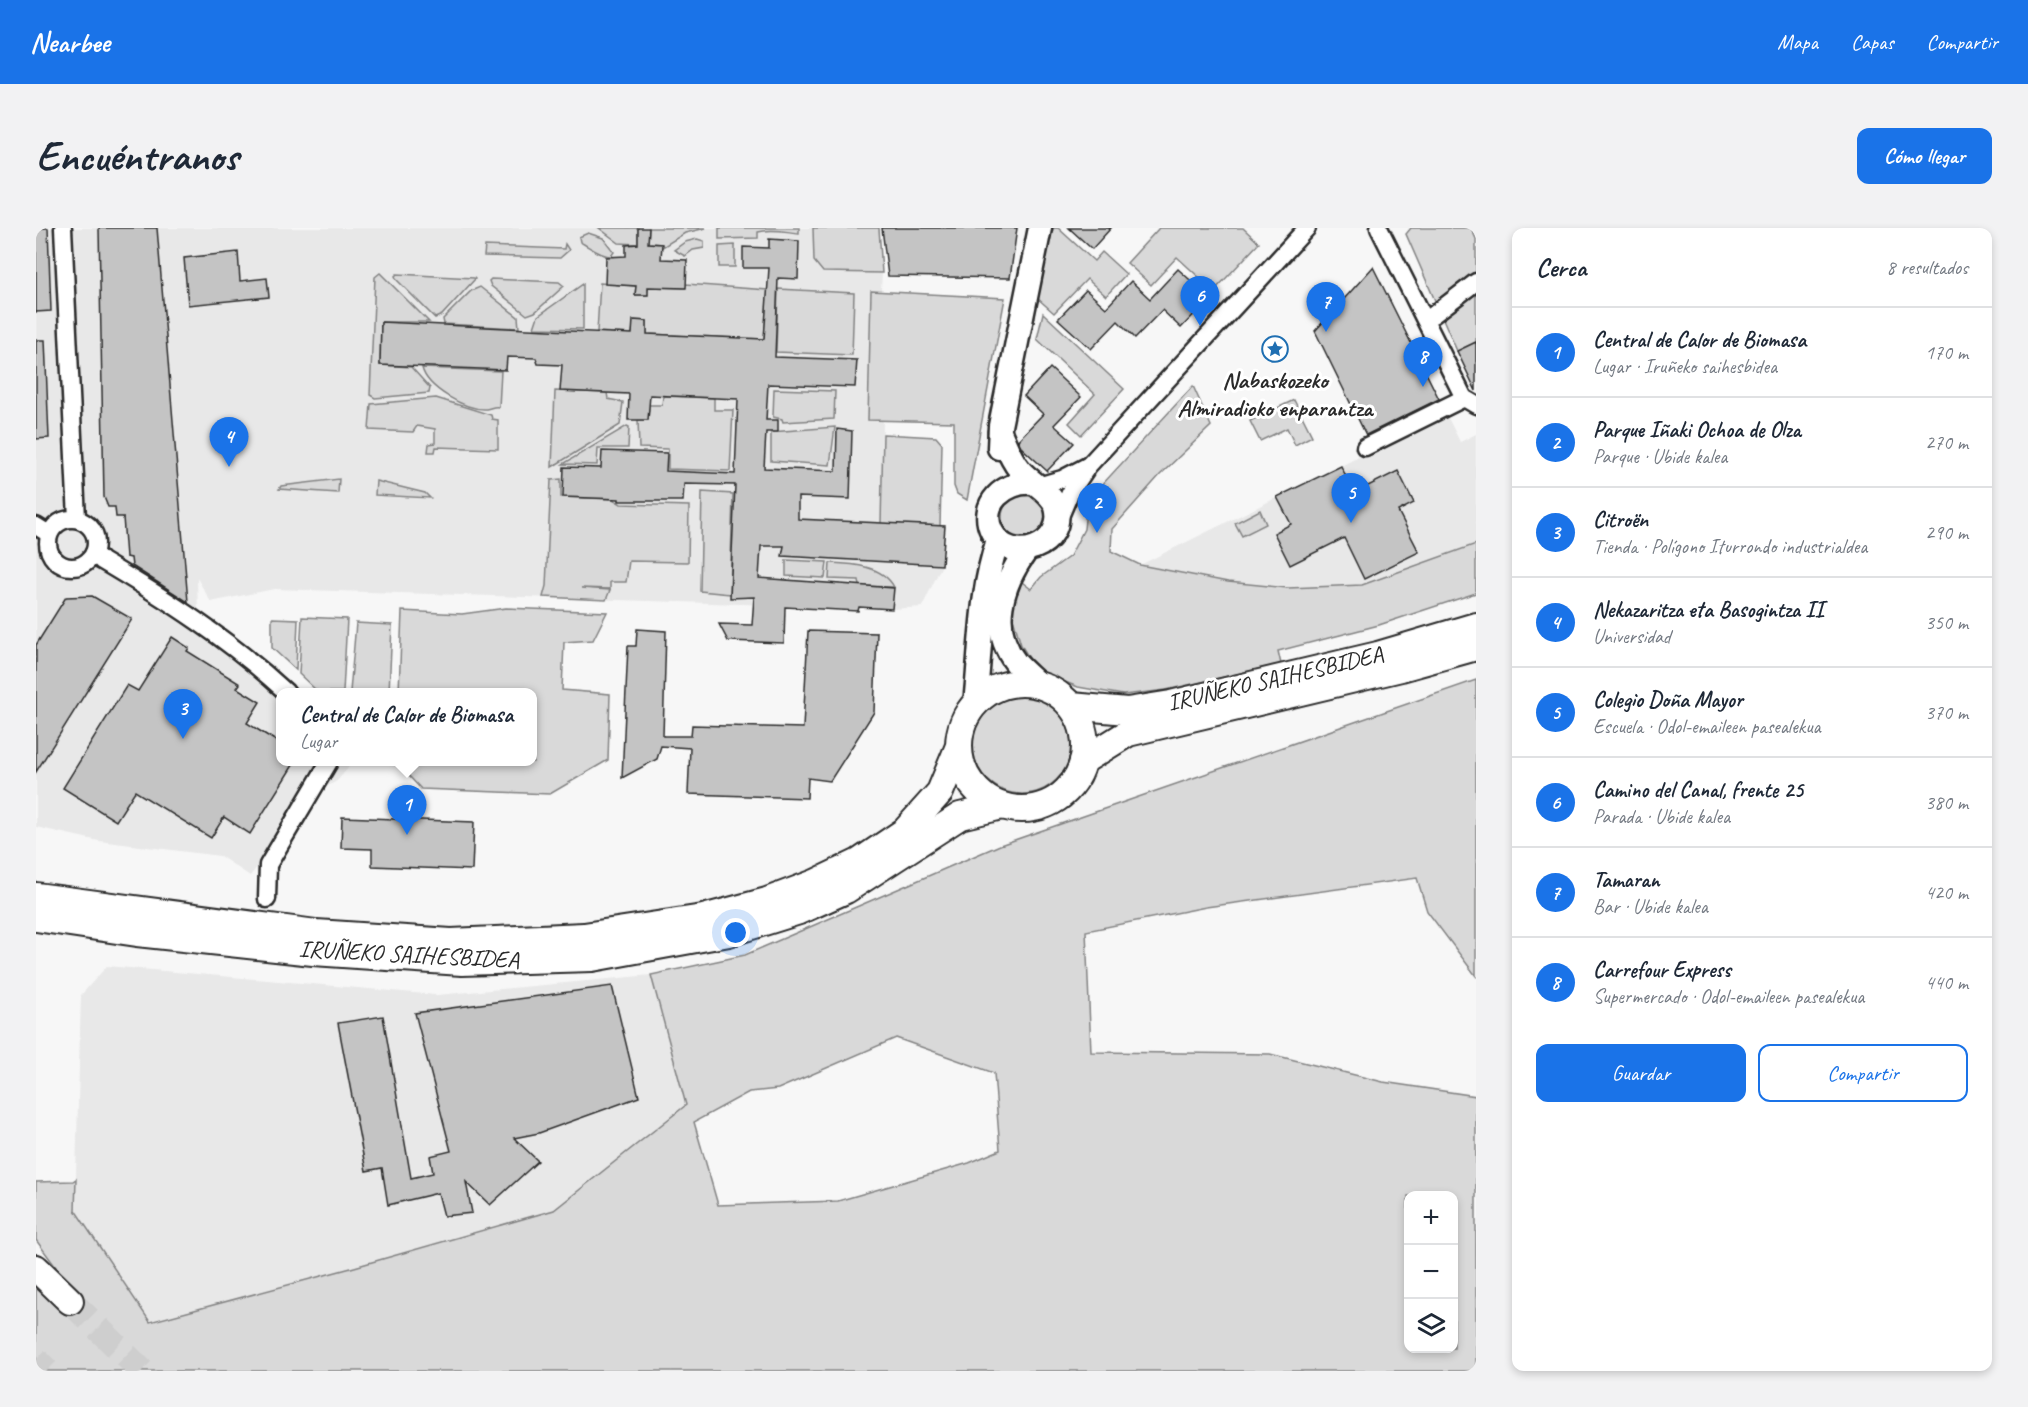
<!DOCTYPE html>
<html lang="es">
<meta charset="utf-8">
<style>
:root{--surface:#fff;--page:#f2f2f3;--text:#1f2937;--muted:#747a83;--line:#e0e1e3;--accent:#1a73e8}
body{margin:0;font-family:Caveat,sans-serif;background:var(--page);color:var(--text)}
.controls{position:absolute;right:18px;bottom:18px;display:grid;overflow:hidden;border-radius:12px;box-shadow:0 3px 9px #0003}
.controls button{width:54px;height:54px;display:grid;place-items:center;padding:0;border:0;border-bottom:2px solid var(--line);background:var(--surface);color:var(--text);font:30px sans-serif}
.you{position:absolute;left:700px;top:705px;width:21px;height:21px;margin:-15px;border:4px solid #fff;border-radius:50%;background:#1a73e8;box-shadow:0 0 0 9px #1a73e833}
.badge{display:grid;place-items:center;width:39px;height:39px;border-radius:50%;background:var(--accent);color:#fff;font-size:20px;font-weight:700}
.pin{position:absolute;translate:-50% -50px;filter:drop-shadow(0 2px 3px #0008)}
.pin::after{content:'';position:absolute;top:32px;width:21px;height:18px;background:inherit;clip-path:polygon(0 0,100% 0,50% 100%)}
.popup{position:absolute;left:240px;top:460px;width:261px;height:78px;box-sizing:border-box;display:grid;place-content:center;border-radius:12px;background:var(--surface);filter:drop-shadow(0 2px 4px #0005);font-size:20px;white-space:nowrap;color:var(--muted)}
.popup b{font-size:22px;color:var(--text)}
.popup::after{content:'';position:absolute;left:50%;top:100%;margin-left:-12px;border:12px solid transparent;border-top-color:var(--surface)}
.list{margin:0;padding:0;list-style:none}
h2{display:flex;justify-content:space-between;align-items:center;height:78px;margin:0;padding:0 24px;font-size:26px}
h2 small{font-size:20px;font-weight:400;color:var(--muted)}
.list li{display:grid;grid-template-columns:39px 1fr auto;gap:18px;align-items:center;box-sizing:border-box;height:90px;padding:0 24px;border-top:2px solid var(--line)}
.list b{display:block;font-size:22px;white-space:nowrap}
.list p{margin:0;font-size:20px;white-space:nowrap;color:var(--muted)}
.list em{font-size:20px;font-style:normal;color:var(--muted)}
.actions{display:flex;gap:12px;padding:18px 24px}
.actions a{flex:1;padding:14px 0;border:2px solid var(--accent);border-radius:12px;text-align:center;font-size:21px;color:var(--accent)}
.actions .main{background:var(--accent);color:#fff}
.icon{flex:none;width:33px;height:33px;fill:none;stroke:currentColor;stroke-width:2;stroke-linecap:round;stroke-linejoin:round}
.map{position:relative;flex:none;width:1440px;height:1143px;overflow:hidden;border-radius:12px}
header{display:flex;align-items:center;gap:36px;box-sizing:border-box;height:84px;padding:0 30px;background:var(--accent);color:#fff}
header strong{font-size:28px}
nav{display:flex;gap:33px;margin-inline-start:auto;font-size:21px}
.intro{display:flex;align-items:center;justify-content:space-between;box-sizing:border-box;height:144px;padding:0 36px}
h1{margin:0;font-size:42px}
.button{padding:15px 27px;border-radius:12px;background:var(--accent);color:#fff;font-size:21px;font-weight:700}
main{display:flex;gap:36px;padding:0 36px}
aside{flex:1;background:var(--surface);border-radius:12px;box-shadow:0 3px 9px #0003}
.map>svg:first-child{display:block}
.built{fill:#e8e8e8}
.green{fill:#d9d9d9;stroke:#828282;stroke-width:1.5;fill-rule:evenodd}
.building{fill:#c4c4c4;stroke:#2b2b2b;stroke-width:1.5}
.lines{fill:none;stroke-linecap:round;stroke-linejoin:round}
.highway-tunnel{stroke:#cecece;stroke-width:26;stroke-dasharray:26 13;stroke-linecap:butt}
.minor-casing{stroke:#2b2b2b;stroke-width:21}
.major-casing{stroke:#2b2b2b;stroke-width:27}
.highway-casing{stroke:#2b2b2b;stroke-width:30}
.minor{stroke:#fff;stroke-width:16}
.major{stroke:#fff;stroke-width:22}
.highway{stroke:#fff;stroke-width:26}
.labels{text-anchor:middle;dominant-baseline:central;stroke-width:6;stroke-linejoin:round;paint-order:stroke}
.poi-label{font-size:24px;font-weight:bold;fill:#2b2b2b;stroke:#fff}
.street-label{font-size:24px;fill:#2b2b2b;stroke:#fff}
</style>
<header>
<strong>Nearbee</strong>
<nav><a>Mapa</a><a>Capas</a><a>Compartir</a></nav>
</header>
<div class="intro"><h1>Encuéntranos</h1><a class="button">Cómo llegar</a></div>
<main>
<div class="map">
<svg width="1440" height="1143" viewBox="0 0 1440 1143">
<rect width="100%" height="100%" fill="#f7f7f7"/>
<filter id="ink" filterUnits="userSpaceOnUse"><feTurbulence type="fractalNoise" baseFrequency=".0167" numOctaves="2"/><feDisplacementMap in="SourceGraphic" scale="12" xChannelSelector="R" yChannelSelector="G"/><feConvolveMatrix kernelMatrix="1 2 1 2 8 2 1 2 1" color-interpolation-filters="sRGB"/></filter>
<g filter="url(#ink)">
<g class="built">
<path d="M 0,0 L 777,0 L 778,33 L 787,44 L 846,45 L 845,63 L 835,63 L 832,192 L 847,192 L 845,295 L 909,298 L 906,337 L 886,379 L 856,381 L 238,361 L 175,374 L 161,350 L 162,385 L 245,470 L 245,534 L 307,534 L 313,539 L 301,553 L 279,565 L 214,648 L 184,628 L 63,613 L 0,599 Z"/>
<path d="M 1410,186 L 1424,214 L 1440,206 L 1440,316 L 1326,357 L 1252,360 L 1192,354 L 1104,337 Z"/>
<path d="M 71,738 L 401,767 L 615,747 L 650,877 L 518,982 L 315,1040 L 114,1094 L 39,982 L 45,767 Z"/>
</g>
<g class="green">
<path d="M 563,0 L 602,0 L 602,16 L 583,15 Z"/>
<path d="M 613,0 L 670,0 L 649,5 L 625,20 L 625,16 L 612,15 Z"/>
<path d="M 683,0 L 763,0 L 763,5 C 751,4 736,0 722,4 L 722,10 L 683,11 Z"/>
<path d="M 777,0 L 843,0 L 846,45 L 787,44 L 778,33 Z"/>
<path d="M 1017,0 L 1022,0 L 1058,33 L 1066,24 L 1090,46 L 1070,68 L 1051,51 L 1018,85 L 1000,69 Z"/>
<path d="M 1123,0 L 1207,0 L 1223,15 L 1178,63 L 1141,29 L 1115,57 L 1091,35 Z"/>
<path d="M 1375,0 L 1435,0 L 1440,11 L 1440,114 L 1421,123 L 1370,6 Z"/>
<path d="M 552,5 L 567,10 L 578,24 L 575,28 C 564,28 554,19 544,14 L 543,9 Z"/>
<path d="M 661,11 L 668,13 L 668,20 L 657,22 L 649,28 L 638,22 L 649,14 Z"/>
<path d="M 529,16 L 533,22 L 524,30 L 448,28 L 449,18 L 528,21 Z"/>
<path d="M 699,17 L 699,39 L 683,39 L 683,18 Z"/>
<path d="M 344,45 L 393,94 L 345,94 L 344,137 L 375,139 L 394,160 L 393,165 L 339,170 L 334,167 L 339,49 Z"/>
<path d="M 361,46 L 438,50 L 439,51 L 406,87 L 399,90 L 361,52 L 359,48 Z"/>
<path d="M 455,51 L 523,54 L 528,58 L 499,84 L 491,87 L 455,58 L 453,53 Z"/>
<path d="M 564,55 L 600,58 L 599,67 L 611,67 L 612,59 L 649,60 L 650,56 L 732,62 L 728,111 L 611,106 L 611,93 L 598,92 L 596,106 L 561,104 Z"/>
<path d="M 547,56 L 547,101 L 498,100 L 502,88 Z"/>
<path d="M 444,59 L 482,89 L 483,100 L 408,96 L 407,91 L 435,63 Z"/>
<path d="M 742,61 L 818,65 L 816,127 L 740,124 Z"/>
<path d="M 835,63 L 969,70 L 931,272 L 921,266 L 918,258 L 918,194 L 832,192 Z"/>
<path d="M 1007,85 L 1088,161 L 1045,207 L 1033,195 L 1059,166 L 1001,111 Z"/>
<path d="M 386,140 L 465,143 L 463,179 C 457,178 456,180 450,181 C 429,182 391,160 386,140 Z"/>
<path d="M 1157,158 L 1175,198 L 1124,247 L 1076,301 L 1075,323 L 1104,337 L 1192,354 L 1252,360 L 1326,357 L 1440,316 L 1440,365 L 1343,397 L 1242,423 L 1245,436 L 1130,462 L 1087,467 L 1042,459 L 1001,443 L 985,417 L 975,383 L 982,351 L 995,361 L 1005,349 L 1034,328 L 1048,301 L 1051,273 Z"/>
<path d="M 738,161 L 799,163 L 798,191 L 747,194 L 746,191 L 737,189 Z"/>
<path d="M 519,163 L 571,165 L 572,171 L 587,174 L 584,197 L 516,239 Z"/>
<path d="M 627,168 L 678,170 L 678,182 L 697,182 L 694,243 L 632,241 L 632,221 L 603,220 L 602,192 L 612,192 L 613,177 L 626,177 Z"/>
<path d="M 400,170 L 455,187 L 456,191 L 462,192 L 462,221 L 400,219 L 399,224 L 392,224 L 393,216 L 399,215 L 399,201 L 381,198 L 377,204 L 333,202 L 335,176 Z"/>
<path d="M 1258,172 L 1276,208 L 1259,217 L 1251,200 L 1224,213 L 1214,193 Z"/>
<path d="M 591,198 L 593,199 L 592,220 L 562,220 L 561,237 L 527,236 Z"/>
<path d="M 799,199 L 794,237 L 735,233 L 735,204 Z"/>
<path d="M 847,206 L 900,209 L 906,216 L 904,298 L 845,296 Z"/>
<path d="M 303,251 L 302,265 L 243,261 L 245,258 Z"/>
<path d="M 525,251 L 525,269 L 577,271 L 585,276 L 653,278 L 652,334 L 593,333 L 590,354 L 574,354 L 574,361 L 545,360 L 574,362 L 570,372 L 507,369 L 510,358 L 515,252 Z"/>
<path d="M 340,253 L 389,265 L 394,270 L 339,267 Z"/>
<path d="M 666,264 L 697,266 L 694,366 L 664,363 Z"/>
<circle cx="988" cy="289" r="22"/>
<path d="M 1224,282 L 1230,296 L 1206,308 L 1199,295 Z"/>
<path d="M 750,332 L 791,334 L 789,350 L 750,348 Z"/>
<path d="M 794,335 C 816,336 846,337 858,359 L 824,358 L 823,352 L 793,351 Z"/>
<path d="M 470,380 L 571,384 L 557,412 L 528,414 L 526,462 L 574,466 L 572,532 L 514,566 L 385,561 L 360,534 L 497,534 L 497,464 L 363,464 L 366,383 L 426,386 Z"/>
<path d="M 266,389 L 311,391 L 307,464 L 282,464 L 263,446 Z"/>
<path d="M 236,390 L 262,391 L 260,442 L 236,420 Z"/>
<path d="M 320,395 L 356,397 L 353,464 L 314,464 Z"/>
<path d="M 1440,452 L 1440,748 L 1391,683 L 1381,650 L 1170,679 L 1050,703 L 1055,824 L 1234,826 L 1347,854 L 1440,868 L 1440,1143 L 0,1143 L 0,1059 L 20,1078 L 32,1081 L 28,1050 L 0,1012 L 0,954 L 37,953 L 40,951 L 39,982 L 114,1094 L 315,1040 L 518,982 L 650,877 L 615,747 L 709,727 L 964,617 ZM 860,810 L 958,845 L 964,922 L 933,935 L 802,973 L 682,977 L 658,894 L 713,864 L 742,861 ZM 1372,968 L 1418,968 L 1418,1120 L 1372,1120 Z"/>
<circle cx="986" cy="517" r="49"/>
</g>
<g class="building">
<path d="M 0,0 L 12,0 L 15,83 L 0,84 Z"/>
<path d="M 63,0 L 121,0 L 152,374 L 96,338 L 95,330 L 90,329 L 87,289 L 80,289 L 79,279 L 72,279 L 68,269 Z"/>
<path d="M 602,0 L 613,0 L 612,15 L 626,16 L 625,31 L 651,32 L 650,60 L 612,59 L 612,67 L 599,67 L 600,58 L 569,56 L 570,29 L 590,28 L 590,17 L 602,16 Z"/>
<path d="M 846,0 L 981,0 L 974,50 L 852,48 Z"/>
<path d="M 1033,0 L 1075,0 L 1056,21 Z"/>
<path d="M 733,11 L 763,13 L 762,51 L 742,50 L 739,129 L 821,132 L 819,159 L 732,156 L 730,192 L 742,192 L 742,204 L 730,204 L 728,240 L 800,243 L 801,201 L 816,203 L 814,271 L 762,269 L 762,291 L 909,298 L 906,337 L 746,328 L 748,318 L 725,318 L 723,350 L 858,360 L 856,381 L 823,379 L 822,383 L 749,379 L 748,415 L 692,413 L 683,396 L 716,397 L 718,369 L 694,370 L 699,257 L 648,256 L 647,273 L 583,273 L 583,271 L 527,269 L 528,239 L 565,240 L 566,223 L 631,225 L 630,243 L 699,246 L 702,171 L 614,167 L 612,192 L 592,192 L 593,166 L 524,163 L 526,137 L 502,136 L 500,130 L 471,129 L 470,142 L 344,137 L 345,94 L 596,106 L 597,92 L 611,93 L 611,106 L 728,111 L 733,40 L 707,40 L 707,19 L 733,20 Z"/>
<path d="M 202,24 L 204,53 L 231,50 L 233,69 L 152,77 L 148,30 Z"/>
<path d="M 1337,39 L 1403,171 L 1330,207 L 1279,103 Z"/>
<path d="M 1142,41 L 1174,70 L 1145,100 L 1126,82 L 1099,110 L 1082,93 L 1055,121 L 1022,91 L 1050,62 L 1070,80 L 1095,53 L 1114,71 Z"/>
<path d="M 0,112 L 9,112 L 13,210 L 0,211 Z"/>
<path d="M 1440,114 L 1440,163 L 1421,123 Z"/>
<path d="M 1014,140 L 1045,169 L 1018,197 L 1038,215 L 1011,243 L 986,220 L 982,212 L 1007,186 L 988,168 Z"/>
<path d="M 1305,238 L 1318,265 L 1362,243 L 1378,275 L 1362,283 L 1383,324 L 1328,351 L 1308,310 L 1254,337 L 1238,305 L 1255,296 L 1241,269 Z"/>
<path d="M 56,368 L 96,391 L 0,544 L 0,417 L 30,369 Z"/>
<path d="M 601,401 L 630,403 L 627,508 L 655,508 L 656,497 L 767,500 L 772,403 L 841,405 L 838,484 L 794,553 L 772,550 L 771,570 L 652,566 L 654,520 L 625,518 L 621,531 L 586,550 L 592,418 L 600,418 Z"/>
<path d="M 136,409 L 153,420 L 151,423 L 204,456 L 201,460 L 224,474 L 211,495 L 245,516 L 245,534 L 259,534 L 214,606 L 188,589 L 175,610 L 99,563 L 80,593 L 27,560 L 91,457 L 102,463 Z"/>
<path d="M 306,589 L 438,594 L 436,642 L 336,638 L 336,621 L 305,620 Z"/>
<path d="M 576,758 L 603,869 L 503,905 L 478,910 L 502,933 L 454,977 L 430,954 L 436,985 L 408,988 L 402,965 L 352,977 L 346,940 L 330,943 L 302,795 L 347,788 L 375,950 L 397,945 L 394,928 L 415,923 L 379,785 Z"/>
</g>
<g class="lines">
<g class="highway-tunnel">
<path d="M 34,1073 L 106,1143"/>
<path d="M 0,1132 L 11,1143"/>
</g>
<g class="minor-casing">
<g id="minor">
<path d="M 27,0 L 41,291"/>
<path d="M 1343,0 L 1428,170 L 1440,177"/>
<path d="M 1397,87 L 1440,54"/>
<path d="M 1329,219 L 1428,170"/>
<path d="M 1002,258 L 1026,251 L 1051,238"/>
<circle cx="36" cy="315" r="24"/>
<path d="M 1022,293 L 1034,265 L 1052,238 L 1271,0"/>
<path d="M 0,298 L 13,306"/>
<path d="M 58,325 L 66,333 C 132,372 194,412 250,464"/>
<path d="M 231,671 L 232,637 L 293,534"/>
</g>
</g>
<g class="major-casing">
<g id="major">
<path d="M 964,204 C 970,217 974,230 983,241 C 994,255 1015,263 1020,279 C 1031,318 974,339 956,304 C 942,276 969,253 996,255"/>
<path d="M 963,220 L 964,198 L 1004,0"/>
<path d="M 990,323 C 966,356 952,399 980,435 C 987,443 996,450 1004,458"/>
<path d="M 939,476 C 945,421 944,364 962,312"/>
</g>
</g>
<g class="highway-casing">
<g id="highway">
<circle cx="986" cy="518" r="63"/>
<path d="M 1035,478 L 1091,483 L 1135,476 L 1342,427 L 1440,398"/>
<path d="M 1047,533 L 1092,505 L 1365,440 L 1440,419"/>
<path d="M 0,668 L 280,705 L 415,714 L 548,708 L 667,690 L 731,673 L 779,655 L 823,634 L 869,603 L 904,564 L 923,518"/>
<path d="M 0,690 L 101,705 L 277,724 L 426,734 L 556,730 L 693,705 L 763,683 L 810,662 L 924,588 L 966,578"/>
<path d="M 0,1040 L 34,1073"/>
</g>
</g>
<use href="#minor" class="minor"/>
<use href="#major" class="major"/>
<use href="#highway" class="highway"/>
</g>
</g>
<defs>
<g id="sight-ring" transform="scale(1.35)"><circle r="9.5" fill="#fff" stroke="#1f6fb2" stroke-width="1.5"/><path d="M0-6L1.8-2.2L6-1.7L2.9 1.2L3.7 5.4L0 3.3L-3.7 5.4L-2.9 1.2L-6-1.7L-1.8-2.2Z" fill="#1f6fb2"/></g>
</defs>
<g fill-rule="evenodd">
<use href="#sight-ring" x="1239" y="121"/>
</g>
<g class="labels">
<g class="poi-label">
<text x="1239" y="152">Nabaskozeko<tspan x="1239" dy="28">Almiradioko enparantza</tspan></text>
</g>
<g class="street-label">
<text transform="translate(1239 450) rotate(-13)">IRUÑEKO SAIHESBIDEA</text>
<text transform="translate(373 726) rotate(3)">IRUÑEKO SAIHESBIDEA</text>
</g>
</g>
</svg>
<div class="controls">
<button>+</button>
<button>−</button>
<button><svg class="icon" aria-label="layers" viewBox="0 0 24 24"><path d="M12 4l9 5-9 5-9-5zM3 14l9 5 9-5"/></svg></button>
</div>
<div class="you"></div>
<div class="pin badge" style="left:371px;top:607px">1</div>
<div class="popup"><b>Central de Calor de Biomasa</b>Lugar</div>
<div class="pin badge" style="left:1061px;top:305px">2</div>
<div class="pin badge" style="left:147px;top:511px">3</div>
<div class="pin badge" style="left:193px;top:239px">4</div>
<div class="pin badge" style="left:1315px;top:295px">5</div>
<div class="pin badge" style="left:1164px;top:98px">6</div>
<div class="pin badge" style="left:1290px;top:104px">7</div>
<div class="pin badge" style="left:1387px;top:159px">8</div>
</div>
<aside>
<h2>Cerca<small>8 resultados</small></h2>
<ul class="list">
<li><span class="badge">1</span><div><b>Central de Calor de Biomasa</b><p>Lugar · Iruñeko saihesbidea</p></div><em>170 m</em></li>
<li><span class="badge">2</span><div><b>Parque Iñaki Ochoa de Olza</b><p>Parque · Ubide kalea</p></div><em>270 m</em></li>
<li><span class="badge">3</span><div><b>Citroën</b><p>Tienda · Polígono Iturrondo industrialdea</p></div><em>290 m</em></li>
<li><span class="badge">4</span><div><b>Nekazaritza eta Basogintza II</b><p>Universidad</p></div><em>350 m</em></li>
<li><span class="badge">5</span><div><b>Colegio Doña Mayor</b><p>Escuela · Odol-emaileen pasealekua</p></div><em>370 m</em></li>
<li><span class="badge">6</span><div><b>Camino del Canal, frente 25</b><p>Parada · Ubide kalea</p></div><em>380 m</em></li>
<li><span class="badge">7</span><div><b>Tamaran</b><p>Bar · Ubide kalea</p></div><em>420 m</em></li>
<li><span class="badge">8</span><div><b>Carrefour Express</b><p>Supermercado · Odol-emaileen pasealekua</p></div><em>440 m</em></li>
</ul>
<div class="actions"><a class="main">Guardar</a><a>Compartir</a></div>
</aside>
</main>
